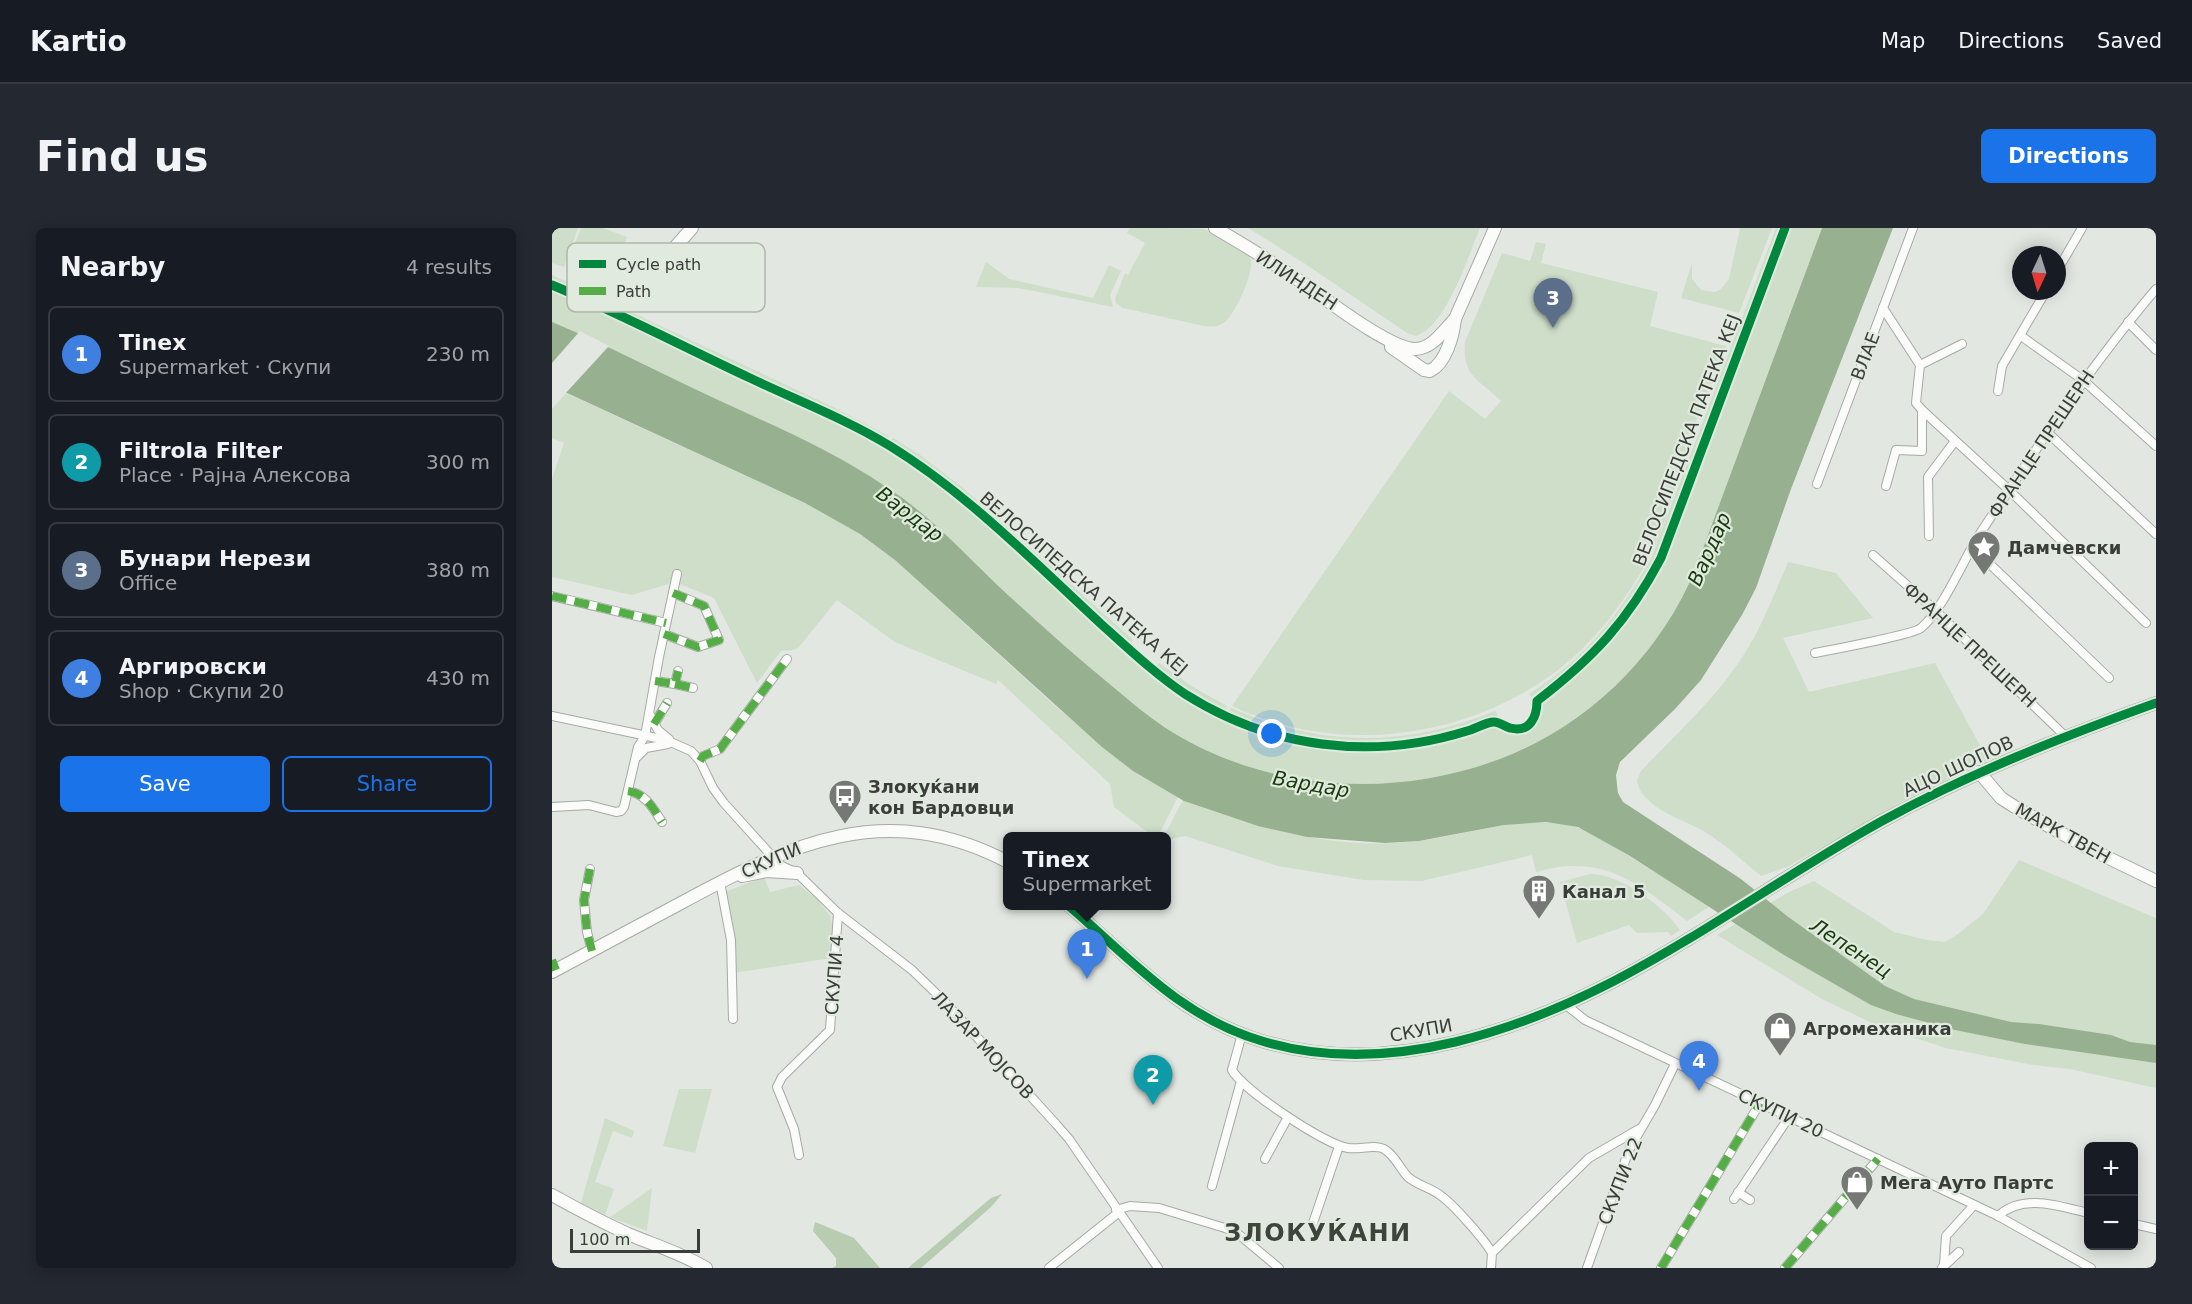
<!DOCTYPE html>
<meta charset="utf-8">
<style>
:root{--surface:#171b24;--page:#242831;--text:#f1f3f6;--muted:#9ea1a6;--line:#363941;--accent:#1a73e8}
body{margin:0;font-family:"DejaVu Sans",sans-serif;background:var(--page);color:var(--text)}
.controls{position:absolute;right:18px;bottom:18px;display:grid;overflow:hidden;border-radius:9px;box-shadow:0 3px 15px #0003}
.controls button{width:54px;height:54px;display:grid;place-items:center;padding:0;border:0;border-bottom:2px solid var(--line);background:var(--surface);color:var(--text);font:30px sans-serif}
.compass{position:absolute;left:1460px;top:18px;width:54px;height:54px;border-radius:50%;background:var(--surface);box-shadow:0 3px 15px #0003;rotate:184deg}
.scale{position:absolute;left:18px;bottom:15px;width:130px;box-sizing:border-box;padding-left:6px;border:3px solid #3a3d39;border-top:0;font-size:16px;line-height:21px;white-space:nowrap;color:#3a3d39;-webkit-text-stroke:4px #e1eade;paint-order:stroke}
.you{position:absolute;left:720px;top:506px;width:21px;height:21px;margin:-15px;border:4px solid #fff;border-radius:50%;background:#1a73e8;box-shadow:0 0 0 9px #1a73e833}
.badge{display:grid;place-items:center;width:39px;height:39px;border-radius:50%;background:var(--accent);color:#fff;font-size:20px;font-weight:700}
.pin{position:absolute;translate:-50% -50px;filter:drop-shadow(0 2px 3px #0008)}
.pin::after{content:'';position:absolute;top:32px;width:21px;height:18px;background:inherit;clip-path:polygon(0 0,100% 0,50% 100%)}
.popup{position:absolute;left:451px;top:604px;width:168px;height:78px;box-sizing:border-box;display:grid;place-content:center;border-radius:9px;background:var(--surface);filter:drop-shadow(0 2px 4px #0005);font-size:20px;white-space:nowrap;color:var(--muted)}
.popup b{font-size:22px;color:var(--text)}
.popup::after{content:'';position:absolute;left:50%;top:100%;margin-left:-12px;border:12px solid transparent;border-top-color:var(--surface)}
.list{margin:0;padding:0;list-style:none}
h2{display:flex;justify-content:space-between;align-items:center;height:78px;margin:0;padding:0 24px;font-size:26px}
h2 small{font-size:20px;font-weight:400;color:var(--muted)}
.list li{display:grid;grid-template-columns:39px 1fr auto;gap:18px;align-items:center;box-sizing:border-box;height:96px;margin:0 12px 12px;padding:0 12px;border:2px solid var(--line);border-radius:9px}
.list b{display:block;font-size:22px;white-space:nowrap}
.list p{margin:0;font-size:20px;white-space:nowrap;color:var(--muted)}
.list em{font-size:20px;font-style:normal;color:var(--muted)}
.actions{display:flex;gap:12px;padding:18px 24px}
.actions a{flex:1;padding:14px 0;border:2px solid var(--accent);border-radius:9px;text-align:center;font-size:21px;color:var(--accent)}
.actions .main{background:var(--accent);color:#fff}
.map{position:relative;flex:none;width:1604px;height:1040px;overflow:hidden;border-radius:9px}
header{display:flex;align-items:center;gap:36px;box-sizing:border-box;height:84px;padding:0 30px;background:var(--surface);border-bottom:2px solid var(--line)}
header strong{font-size:28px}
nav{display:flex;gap:33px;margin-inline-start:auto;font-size:21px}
.intro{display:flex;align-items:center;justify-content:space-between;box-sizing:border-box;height:144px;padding:0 36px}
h1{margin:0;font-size:42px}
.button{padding:15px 27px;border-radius:9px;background:var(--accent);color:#fff;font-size:21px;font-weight:700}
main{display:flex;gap:36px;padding:0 36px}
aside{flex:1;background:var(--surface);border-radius:9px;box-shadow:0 3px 15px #0003}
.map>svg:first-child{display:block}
.green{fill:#cedec9}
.forest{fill:#b7ccb0}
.water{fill:#97b190}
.pier{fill:#e2e7e1}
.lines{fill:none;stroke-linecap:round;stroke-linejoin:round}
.street-casing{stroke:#a6aaa6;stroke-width:10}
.secondary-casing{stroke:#a6aaa6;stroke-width:14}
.street{stroke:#fbfbfa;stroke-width:8}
.secondary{stroke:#fbfbfa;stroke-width:12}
.quiet{stroke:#55ad46;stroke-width:8;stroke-dasharray:15 8;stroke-linecap:butt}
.cycleway-casing{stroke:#e1eade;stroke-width:13}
.cycleway{stroke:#00873e;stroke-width:9}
.labels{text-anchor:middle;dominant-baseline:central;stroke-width:4.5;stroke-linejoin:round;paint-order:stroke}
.street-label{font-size:18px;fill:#3a3d39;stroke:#e1eade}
.poi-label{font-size:18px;font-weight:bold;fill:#3a3d39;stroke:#e1eade;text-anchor:start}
.water-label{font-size:20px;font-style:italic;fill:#173a0b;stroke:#e1eade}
.district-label{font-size:24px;font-weight:bold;letter-spacing:1.5px;fill:#3d443a;stroke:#e1eade}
.key{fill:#e1eade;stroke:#afb6ac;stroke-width:1.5}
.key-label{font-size:16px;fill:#3a3d39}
</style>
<header>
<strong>Kartio</strong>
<nav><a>Map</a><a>Directions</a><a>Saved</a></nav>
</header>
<div class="intro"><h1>Find us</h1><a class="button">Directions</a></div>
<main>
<aside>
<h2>Nearby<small>4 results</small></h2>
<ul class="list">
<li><span class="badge" style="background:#3f7fe0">1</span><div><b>Tinex</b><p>Supermarket · Скупи</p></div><em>230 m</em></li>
<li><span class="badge" style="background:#0f9aa8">2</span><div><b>Filtrola Filter</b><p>Place · Рајна Алексова</p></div><em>300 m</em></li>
<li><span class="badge" style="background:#5c6f8a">3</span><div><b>Бунари Нерези</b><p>Office</p></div><em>380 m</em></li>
<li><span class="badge" style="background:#3f7fe0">4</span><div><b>Аргировски</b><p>Shop · Скупи 20</p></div><em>430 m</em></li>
</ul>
<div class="actions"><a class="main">Save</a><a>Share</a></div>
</aside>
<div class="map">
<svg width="1604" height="1040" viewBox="0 0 1604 1040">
<rect width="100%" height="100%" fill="#e2e7e1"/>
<g class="green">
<path d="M 0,0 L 26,0 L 12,39 L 0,35 Z"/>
<path d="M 29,0 L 51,0 L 75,9 L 58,55 L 14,38 Z"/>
<path d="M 578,0 C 593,0 640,0 652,1 C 662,4 693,22 698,30 C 704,42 683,85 674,93 C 667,99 660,99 652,98 L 571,80 L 564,75 L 563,71 L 573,45 L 576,47 L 593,15 L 575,5 Z"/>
<path d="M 696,0 L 928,0 C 916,29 895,97 864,108 L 855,105 L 752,35 Z"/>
<path d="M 1188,0 L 1220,0 L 1187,85 L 1129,70 L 1140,35 L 1140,51 L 1149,62 L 1163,64 L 1169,61 L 1177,51 Z"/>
<path d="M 1224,0 L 1230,0 L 1110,325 C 1080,385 1038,435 981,471 L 977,466 C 1033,431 1067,387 1099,331 Z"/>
<path d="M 1235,0 L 1270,0 L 1143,342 C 1107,429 1033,500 945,532 C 839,571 717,563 620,504 C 599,491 579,474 560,458 C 524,429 490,398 456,367 C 416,330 380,288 333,258 C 280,222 220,197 162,170 C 108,145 55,117 0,94 L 0,59 L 313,207 C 351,227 384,251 417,279 C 458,317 500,354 542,391 C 574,420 605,452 643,474 C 715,516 797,531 879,515 C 898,511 916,504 935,499 C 949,495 961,509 974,502 C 988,494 983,482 991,471 C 1001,458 1029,441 1043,428 C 1072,400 1092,367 1111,332 Z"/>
<path d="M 984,14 L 994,16 L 989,35 L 1106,64 L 1098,98 L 1174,118 C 1161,151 1147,183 1136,216 C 1124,254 1115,297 1096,332 C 1074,371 1046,410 1011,438 C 919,511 786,529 680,478 L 897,163 L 933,191 L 949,173 C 929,153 909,148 913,114 L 950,25 L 978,33 Z"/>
<path d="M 434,34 L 457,51 L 541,70 L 557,37 L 569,43 L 558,67 L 561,79 L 467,60 L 424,59 Z"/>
<path d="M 0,47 L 281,179 L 337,208 L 334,213 L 0,54 Z"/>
<path d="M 14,165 L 253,275 L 308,306 L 343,332 L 502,477 L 581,543 L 626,569 L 606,608 L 601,608 L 562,579 L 558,556 L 446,452 L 444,456 L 343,414 L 285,372 L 247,419 L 242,422 L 229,423 L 205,455 L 162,370 L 123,354 L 80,367 L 0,349 L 0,251 L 12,215 L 0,210 L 0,181 Z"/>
<path d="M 341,210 L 368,227 L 410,259 L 581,412 L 577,417 L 408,266 L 384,246 L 337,215 Z"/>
<path d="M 1236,334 L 1284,345 L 1321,390 L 1231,410 L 1257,464 L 1383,435 L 1436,532 L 1351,573 L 1235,639 L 1209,648 C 1192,634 1176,619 1158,607 C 1136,592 1090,582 1085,553 L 1089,543 C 1122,508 1158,476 1185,437 C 1207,406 1221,369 1236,334 Z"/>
<path d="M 607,435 L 641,459 L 675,478 L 671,484 L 637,465 L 603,440 Z"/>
<path d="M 679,480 C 768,519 853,520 943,483 L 947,489 C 859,523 762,529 676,487 Z"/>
<path d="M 631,572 C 707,601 785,623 867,613 C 919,607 971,585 1024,599 C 1036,603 1049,612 1060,618 C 1093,637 1125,658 1157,679 L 1135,693 C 1085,654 1050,625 984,644 L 980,627 L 870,653 L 812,652 L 726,638 L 633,608 L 615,612 L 614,608 L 612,608 Z"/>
<path d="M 1467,632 L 1604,690 L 1604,860 L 1518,841 L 1481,837 L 1394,820 L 1326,798 L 1270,771 L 1165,707 L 1235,665 L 1262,653 L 1342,704 L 1375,712 L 1393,714 L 1406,706 L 1431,686 Z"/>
<path d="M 1038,646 C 1067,645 1113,679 1128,702 L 1119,708 L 1116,704 L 1085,705 L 1077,697 L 1025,715 L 1008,654 Z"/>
<path d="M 212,649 L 218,664 L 247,657 L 264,670 L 278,688 L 281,700 L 280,730 L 181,745 L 168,666 Z"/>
<path d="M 127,861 L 160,861 L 143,925 L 111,918 Z"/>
<path d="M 53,890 L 82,903 L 80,910 L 61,903 L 43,954 L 62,961 L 53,987 L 29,975 Z"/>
<path d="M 100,960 L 95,1003 L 58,989 Z"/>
</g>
<g class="forest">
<path d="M 450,966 L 439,979 L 369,1040 L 356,1040 L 439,970 Z"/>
<path d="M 263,994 L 302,1010 L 328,1040 L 280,1040 L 284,1038 L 284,1030 L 261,1003 Z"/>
</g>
<path class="water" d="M 1270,0 L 1341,0 L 1239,261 L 1204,360 L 1190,387 L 1149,452 L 1123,481 L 1068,534 L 1064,547 L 1065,557 L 1066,565 L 1071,574 L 1189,651 L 1235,688 L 1333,758 L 1362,771 L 1459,794 L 1487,796 L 1559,807 L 1578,814 L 1604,817 L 1604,835 L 1473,816 L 1403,802 L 1344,786 L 1319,777 L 1232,727 L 1078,628 L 1026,599 L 994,594 L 952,597 L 867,613 L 833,615 L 755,609 L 706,598 L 632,573 L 581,543 L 550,519 L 343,332 L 308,306 L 253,275 L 0,158 L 0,94 C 55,117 108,145 162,170 C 220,197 280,222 333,258 C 380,288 416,330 456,367 C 490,398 524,429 560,458 C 579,474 599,491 620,504 C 717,563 839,571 945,532 C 1033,500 1107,429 1143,342 Z"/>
<path class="pier" d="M 28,103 L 57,118 L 12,167 L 0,161 L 0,135 Z"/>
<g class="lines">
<g class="street-casing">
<g id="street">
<path d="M 1505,43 L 1530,0"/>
<path d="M 1331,80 L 1368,137 L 1364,175 L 1370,182"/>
<path d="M 1576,94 L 1604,122"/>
<path d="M 1469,108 L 1531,152 L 1604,218"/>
<path d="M 1368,137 L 1410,116"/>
<path d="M 1446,163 L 1450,138 L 1494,63"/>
<path d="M 1496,205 L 1604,306"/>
<path d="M 1265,256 L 1361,0"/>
<path d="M 1334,258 L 1344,222 L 1370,223 L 1370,182 L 1457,262 L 1594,395"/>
<path d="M 1377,308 L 1376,249 L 1403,213"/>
<path d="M 1420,319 L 1557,450"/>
<path d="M 1321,327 L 1384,383 L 1513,508"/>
<path d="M 0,368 L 114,395"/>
<path d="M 112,406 L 146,419 L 167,412 L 152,378 L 121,365"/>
<path d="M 1263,425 C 1279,422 1362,406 1369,400 C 1391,382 1412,330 1429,304 C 1484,221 1539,137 1604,61"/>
<path d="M 103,453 L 123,456 L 126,443"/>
<path d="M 123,456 L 141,460"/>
<path d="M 98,487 L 106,502 L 117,511"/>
<path d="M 0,488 L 114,512 L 139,523 L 148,533 L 161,560 L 172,575 L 228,637 L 245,645 L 286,685 L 360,742 L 392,773 L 504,896 L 517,911 L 606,1040"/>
<path d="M 102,496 L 115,475"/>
<path d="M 85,529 L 94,520 L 116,516"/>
<path d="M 148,533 L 151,528 L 168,521 L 235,431"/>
<path d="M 76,563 C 94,566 101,580 110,594"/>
<path d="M 0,579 L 37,577 L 64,584 L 69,583 L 72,579 L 86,519 L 93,508 L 107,429 L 125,346"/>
<path d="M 38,641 L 32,672 L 35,704 L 40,723"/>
<path d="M 168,654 L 179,712 L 181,791"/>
<path d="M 1014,777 L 1033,792 L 1446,988 L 1539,1040"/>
<path d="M 690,806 L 680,842 C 691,862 772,916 796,920 C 807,922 822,916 832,921 C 843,927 848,941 856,949 C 865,957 879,960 888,967 C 901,976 932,1011 940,1025"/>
<path d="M 247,927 L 242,901 L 225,859 L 230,849 L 278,802 L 286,685"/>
<path d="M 713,931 L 736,889"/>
<path d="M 660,958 L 689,853"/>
<path d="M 1186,964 L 1198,972"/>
<path d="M 1182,971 L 1237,889"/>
<path d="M 564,982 L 578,978 L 607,980 L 673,1000 L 685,1005 L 727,1040"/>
<path d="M 1446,988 C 1471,965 1507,978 1536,985"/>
<path d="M 761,995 L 787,918"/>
<path d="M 1582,996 L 1604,1001"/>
<path d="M 1391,1039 L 1407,1024"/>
<path d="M 497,1040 L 566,985"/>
<path d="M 939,1040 L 940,1025 L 1037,930 L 1087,901"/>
<path d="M 1035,1040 L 1077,922 L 1103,877 L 1123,836"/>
<path d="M 1109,1040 L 1208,875"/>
<path d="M 1233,1040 L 1326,931"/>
<path d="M 1390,1040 L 1392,1037 L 1394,1008 L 1422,977"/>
</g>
</g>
<g class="secondary-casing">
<g id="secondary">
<path d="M 663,0 C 691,16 718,33 745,51 C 769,67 838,122 864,121 C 881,120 892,102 903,91"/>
<path d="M 70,79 L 140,0"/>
<path d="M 839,119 L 872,142 L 878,143 C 894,135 901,108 903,91 L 943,0"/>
<path d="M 1427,544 L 1449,570 L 1463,579 L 1532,618 L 1604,653"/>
<path d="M 190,648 L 215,643 L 245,645"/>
<path d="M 517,678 C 579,731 628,789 710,813 C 773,832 840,829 903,814 C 1066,775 1187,672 1330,593 C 1418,545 1510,509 1604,475"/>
<path d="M 0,744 C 43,721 86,698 129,675 C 238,616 334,570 456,634"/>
<path d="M 0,967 C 25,981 50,994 76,1006 C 102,1017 129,1025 154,1040"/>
</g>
</g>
<use href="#street" class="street"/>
<use href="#secondary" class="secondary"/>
<g class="quiet">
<path d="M 0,368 L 114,395"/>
<path d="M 112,406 L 146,419 L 167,412 L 152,378 L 121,365"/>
<path d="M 103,453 L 123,456 L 126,443"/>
<path d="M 123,456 L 141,460"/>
<path d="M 102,496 L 115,475"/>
<path d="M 148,533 L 151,528 L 168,521 L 235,431"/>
<path d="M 76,563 C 94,566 101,580 110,594"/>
<path d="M 38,641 L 32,672 L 35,704 L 40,723"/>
<path d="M 0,732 L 4,742"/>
<path d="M 1109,1040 L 1208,875"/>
<path d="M 1233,1040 L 1326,931"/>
</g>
<g class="cycleway-casing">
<g id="cycleway">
<path d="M 0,57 C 67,85 132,119 198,150 C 244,172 294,191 338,218 C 416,266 482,334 549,396 C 576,420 603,446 633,466 C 718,520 819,533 915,503 C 923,501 934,494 942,494 C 948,494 953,499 958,500 C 978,505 985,489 985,473 C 1041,430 1076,393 1109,330 L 1233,0"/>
<path d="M 517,678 C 579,731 628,789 710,813 C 773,832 840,829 903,814 C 1066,775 1187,672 1330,593 C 1418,545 1510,509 1604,475"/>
</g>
</g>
<use href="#cycleway" class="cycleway"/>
</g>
<defs>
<g id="sight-pin" transform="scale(1.725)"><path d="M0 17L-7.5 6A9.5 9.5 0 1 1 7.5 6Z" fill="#757874" stroke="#e1eade"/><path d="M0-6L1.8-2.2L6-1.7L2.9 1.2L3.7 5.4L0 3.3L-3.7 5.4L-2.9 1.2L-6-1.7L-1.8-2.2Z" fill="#fff"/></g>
<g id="bus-pin" transform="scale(1.725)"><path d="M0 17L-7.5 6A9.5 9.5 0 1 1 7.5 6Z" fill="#757874" stroke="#e1eade"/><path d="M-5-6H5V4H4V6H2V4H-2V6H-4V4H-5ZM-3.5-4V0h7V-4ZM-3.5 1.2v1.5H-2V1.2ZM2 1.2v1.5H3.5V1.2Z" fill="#fff"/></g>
<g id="building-pin" transform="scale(1.725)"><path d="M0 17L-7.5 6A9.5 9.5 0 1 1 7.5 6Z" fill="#757874" stroke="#e1eade"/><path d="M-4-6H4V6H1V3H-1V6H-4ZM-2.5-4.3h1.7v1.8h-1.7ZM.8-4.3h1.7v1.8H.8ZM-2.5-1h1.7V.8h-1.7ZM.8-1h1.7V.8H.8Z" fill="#fff"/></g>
<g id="shop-pin" transform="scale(1.725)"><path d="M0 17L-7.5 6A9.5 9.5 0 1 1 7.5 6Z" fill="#757874" stroke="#e1eade"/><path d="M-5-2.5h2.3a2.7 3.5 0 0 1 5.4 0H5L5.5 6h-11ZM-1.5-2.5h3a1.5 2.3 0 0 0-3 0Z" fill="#fff"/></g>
</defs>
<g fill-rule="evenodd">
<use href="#sight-pin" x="1432" y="319"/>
<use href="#bus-pin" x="293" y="568"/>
<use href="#building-pin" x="987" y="663"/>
<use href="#shop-pin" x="1228" y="800"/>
<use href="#shop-pin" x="1305" y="954"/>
</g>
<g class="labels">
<g class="street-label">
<text transform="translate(745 52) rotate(33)">ИЛИНДЕН</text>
<text transform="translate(1313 128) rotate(-69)">ВЛАЕ</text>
<text transform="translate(1134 212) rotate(-69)">ВЕЛОСИПЕДСКА ПАТЕКА КЕЈ</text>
<text transform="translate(1489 216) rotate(-56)">ФРАНЦE ПРЕШЕРН</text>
<text transform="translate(532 355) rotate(41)">ВЕЛОСИПЕДСКА ПАТЕКА КЕЈ</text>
<text transform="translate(1418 417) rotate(43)">ФРАНЦЕ ПРЕШЕРН</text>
<text transform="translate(1406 538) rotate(-25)">АЦО ШОПОВ</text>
<text transform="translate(1511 605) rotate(29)">МАРК ТВЕН</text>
<text transform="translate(219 632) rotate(-24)">СКУПИ</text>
<text transform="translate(282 747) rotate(-86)">CКУПИ 4</text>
<text transform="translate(869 802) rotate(-10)">СКУПИ</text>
<text transform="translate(431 817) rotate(47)">ЛАЗАР МОЈСОВ</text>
<text transform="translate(1229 885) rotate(25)">СКУПИ 20</text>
<text transform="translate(1068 953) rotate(-69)">СКУПИ 22</text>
</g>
<g class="poi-label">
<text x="1455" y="319">Дамчевски</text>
<text x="316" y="558">Злокуќани<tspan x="316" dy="21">кон Бардовци</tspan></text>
<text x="1010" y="663">Канал 5</text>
<text x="1251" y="800">Агромеханика</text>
<text x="1328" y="954">Мега Ауто Партс</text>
</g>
<g class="water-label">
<text transform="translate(358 286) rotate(37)">Вардар</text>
<text transform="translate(1157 321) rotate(-66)">Вардар</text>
<text transform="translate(759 556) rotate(10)">Вардар</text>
<text transform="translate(1299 720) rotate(33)">Лепенец</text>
</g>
<g class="district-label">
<text x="766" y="1005">ЗЛОКУЌАНИ</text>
</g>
</g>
<rect x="15" y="15" width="198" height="69" rx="9" class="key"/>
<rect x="27" y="32" width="27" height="8" fill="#00873e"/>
<rect x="27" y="59" width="27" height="8" fill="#55ad46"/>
<g class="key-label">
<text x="64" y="42">Cycle path</text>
<text x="64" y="69">Path</text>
</g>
</svg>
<div class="controls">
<button>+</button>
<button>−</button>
</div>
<svg class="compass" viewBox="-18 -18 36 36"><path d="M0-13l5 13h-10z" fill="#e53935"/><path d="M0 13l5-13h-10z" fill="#9ea1a6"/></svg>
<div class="scale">100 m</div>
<div class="you"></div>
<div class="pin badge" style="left:535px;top:751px;background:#3f7fe0">1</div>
<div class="popup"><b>Tinex</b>Supermarket</div>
<div class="pin badge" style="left:601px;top:877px;background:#0f9aa8">2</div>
<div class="pin badge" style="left:1001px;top:100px;background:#5c6f8a">3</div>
<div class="pin badge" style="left:1147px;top:863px;background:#3f7fe0">4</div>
</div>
</main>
